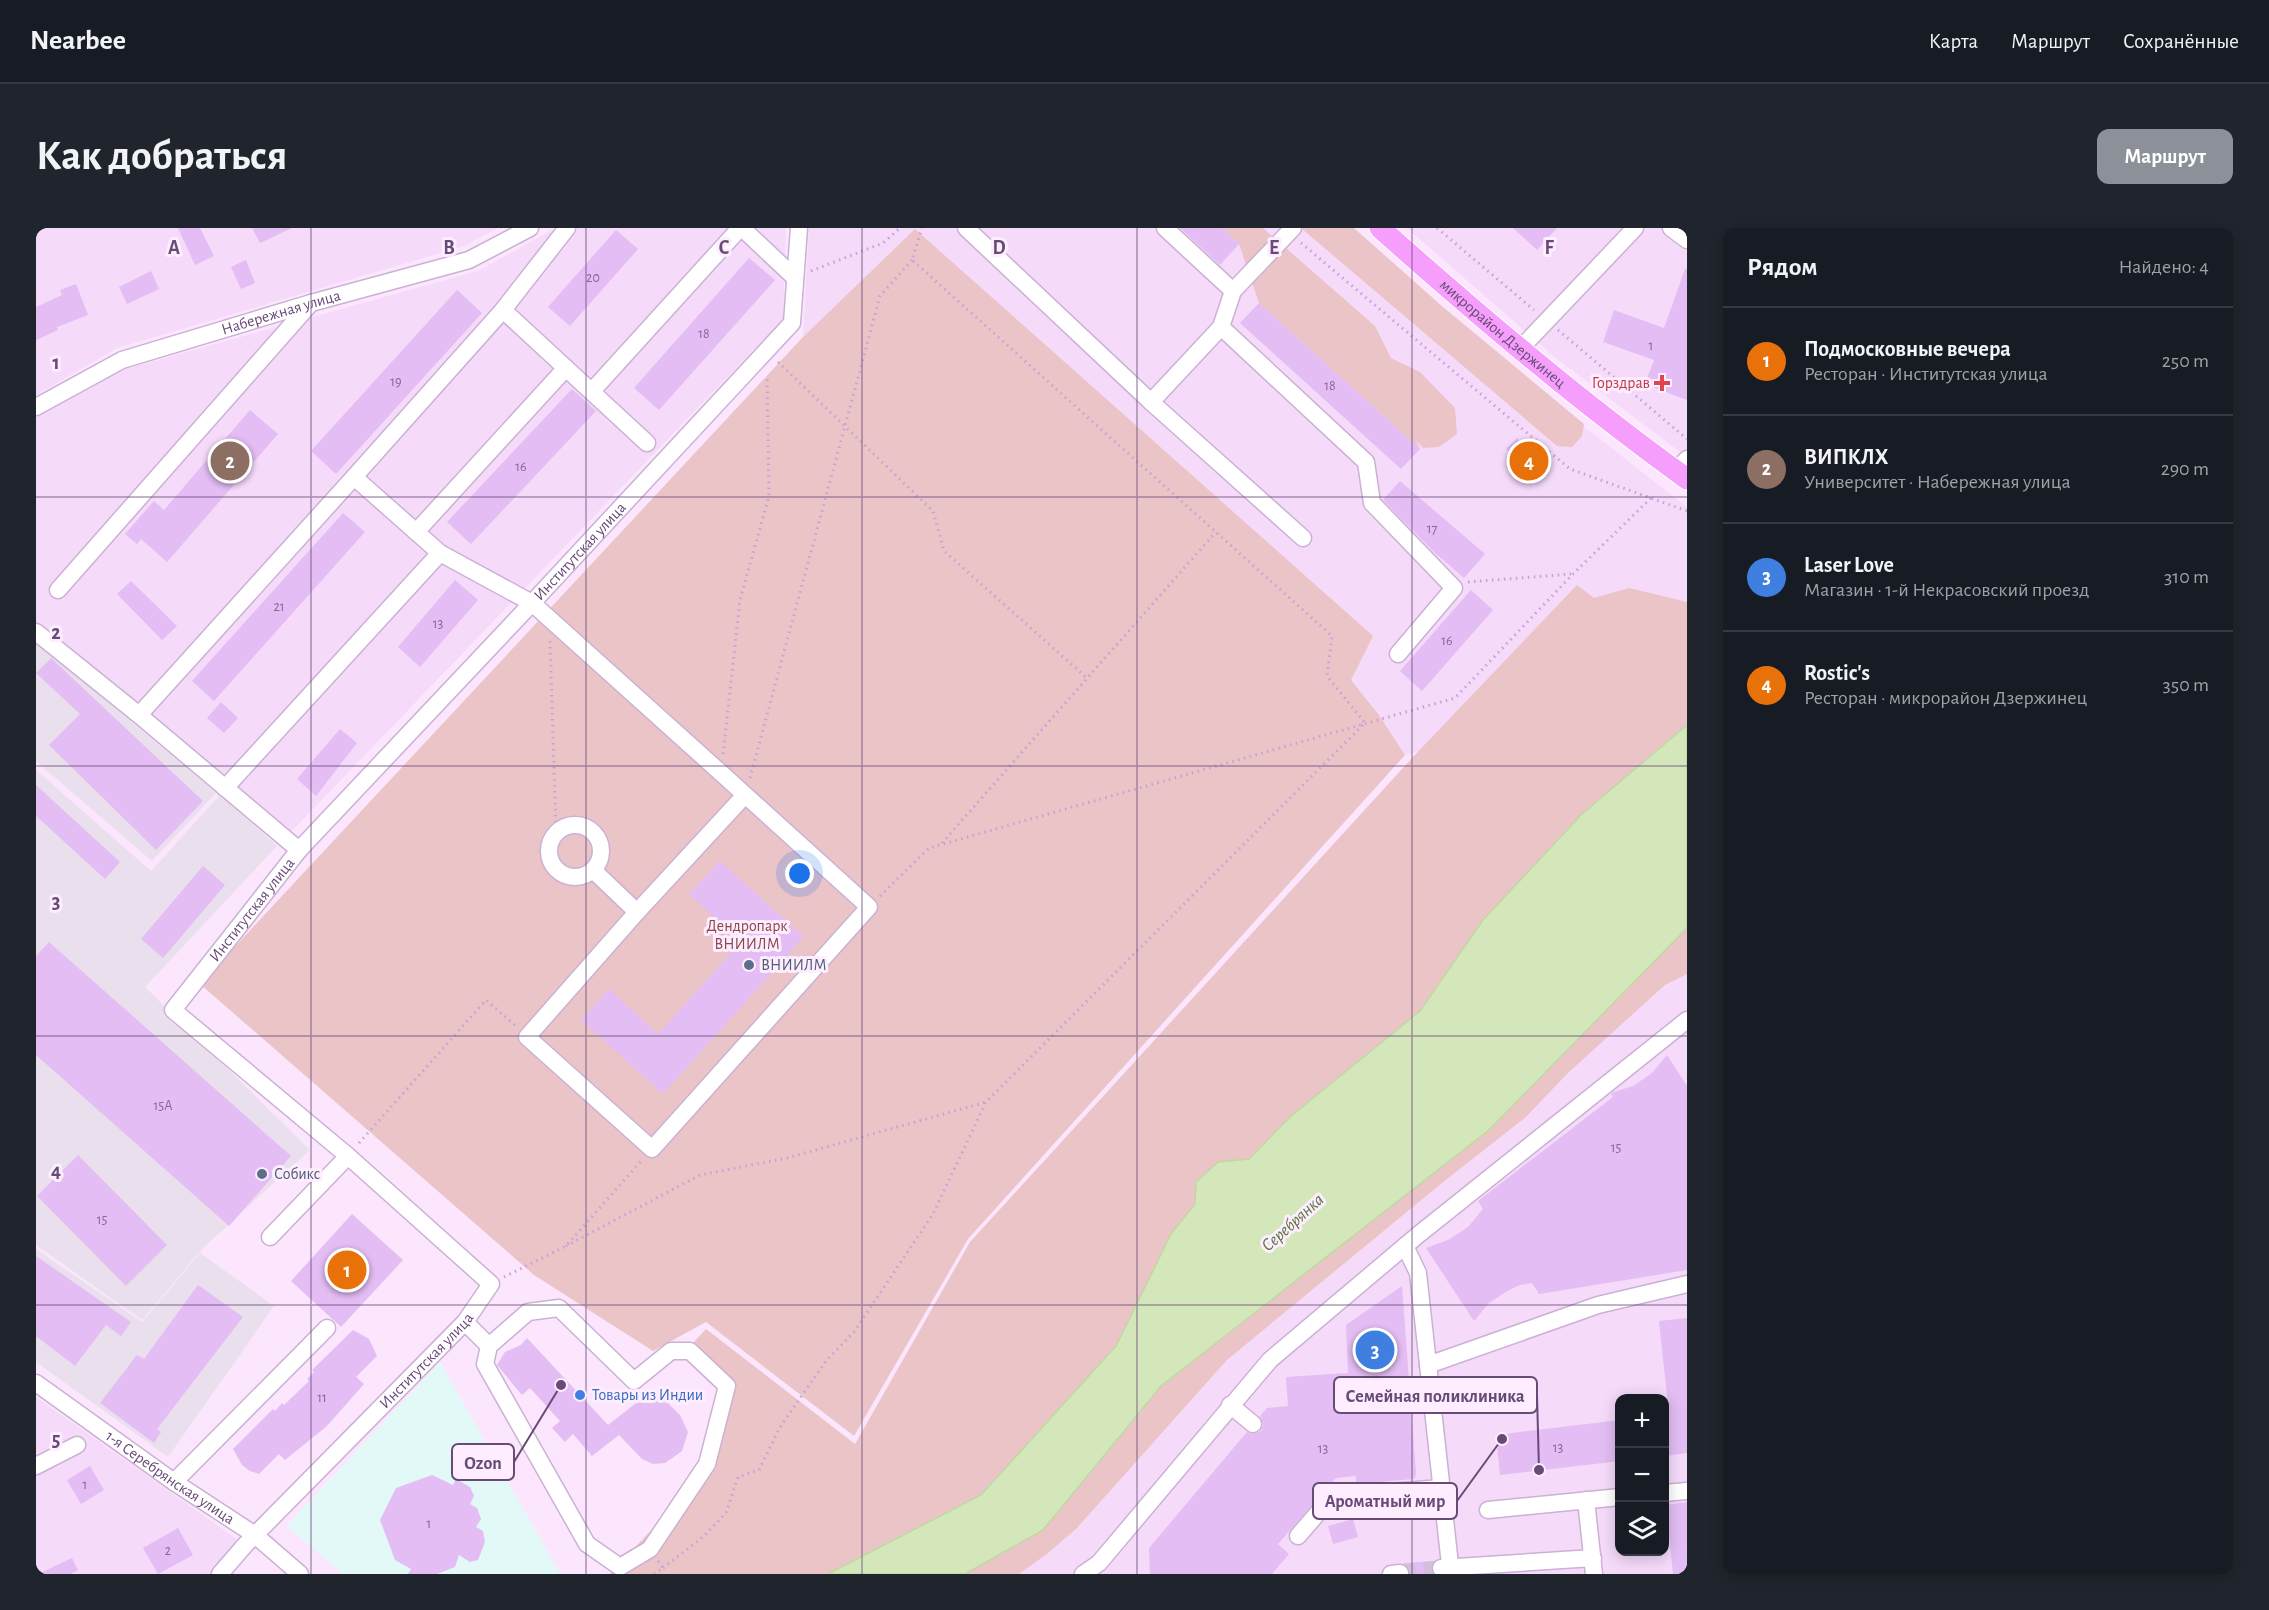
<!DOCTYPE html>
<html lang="ru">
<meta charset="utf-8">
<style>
:root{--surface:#171b24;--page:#20242c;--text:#f1f3f6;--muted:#9ea1a6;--line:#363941;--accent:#8c9099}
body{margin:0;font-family:"Alegreya Sans",sans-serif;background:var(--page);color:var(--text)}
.controls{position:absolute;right:18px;bottom:18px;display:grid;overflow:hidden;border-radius:12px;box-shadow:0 3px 15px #0003}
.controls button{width:54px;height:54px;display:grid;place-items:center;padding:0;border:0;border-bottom:2px solid var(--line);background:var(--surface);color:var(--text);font:30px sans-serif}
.you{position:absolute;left:764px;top:646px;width:21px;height:21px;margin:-15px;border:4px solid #fff;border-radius:50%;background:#1a73e8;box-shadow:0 0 0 9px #1a73e833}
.badge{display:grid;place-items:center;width:39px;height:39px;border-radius:50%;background:var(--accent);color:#fff;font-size:20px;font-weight:700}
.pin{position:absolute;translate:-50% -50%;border:3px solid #fff;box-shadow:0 2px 6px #0006}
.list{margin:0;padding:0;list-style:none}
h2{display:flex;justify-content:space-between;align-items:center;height:78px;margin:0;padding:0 24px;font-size:26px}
h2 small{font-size:20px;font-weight:400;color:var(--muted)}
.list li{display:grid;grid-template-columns:39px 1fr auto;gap:18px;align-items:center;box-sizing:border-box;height:108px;padding:0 24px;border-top:2px solid var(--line)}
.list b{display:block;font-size:22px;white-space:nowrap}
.list p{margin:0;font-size:20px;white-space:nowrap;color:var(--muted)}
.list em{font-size:20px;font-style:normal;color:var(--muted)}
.icon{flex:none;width:33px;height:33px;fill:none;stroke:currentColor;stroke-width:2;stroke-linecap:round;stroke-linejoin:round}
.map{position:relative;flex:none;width:1651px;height:1346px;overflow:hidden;border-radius:12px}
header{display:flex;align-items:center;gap:36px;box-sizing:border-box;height:84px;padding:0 30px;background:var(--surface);border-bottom:2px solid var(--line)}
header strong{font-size:28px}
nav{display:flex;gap:33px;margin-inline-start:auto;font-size:21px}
.intro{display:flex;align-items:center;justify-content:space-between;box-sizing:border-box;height:144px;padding:0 36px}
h1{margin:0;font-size:42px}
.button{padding:15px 27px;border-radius:12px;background:var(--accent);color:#fff;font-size:21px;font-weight:700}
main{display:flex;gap:36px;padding:0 36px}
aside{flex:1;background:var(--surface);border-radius:12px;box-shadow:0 3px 15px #0003}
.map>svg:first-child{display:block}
.residential{fill:#f5dafa;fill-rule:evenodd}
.industrial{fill:#eae0ed}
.education{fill:#e3f9f8}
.green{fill:#ebc4c8}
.water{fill:#d3e7ba;stroke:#bfd9a0;stroke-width:1.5}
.building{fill:#e3bdf3}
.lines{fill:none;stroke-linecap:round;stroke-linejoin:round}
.minor-tunnel{stroke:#d6bfdc;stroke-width:16;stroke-dasharray:16 8;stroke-linecap:butt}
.minor-casing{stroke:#cbb1d4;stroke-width:19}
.major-casing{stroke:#fff;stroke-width:23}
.path{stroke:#c7a0d8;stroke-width:3;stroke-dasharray:1.5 4.5;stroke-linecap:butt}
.minor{stroke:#fff;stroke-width:16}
.major{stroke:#f69efc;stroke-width:21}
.grid{fill:none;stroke:#684a77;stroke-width:1.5;stroke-opacity:0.55}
.health-dot{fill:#e0444e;stroke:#fdedff;stroke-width:2}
.service-dot{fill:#5c6f8a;stroke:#fdedff;stroke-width:2}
.shop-dot{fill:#3f7fe0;stroke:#fdedff;stroke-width:2}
.labels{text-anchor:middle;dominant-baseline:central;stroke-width:6;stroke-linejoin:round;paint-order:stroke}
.number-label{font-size:14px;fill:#876796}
.street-label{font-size:16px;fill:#684a77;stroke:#fdedff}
.health-label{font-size:16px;fill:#be3a42;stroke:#fdedff;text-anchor:end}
.park-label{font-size:16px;fill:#894747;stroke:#fdedff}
.service-label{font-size:16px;fill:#4e5e75;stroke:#fdedff;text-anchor:start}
.shop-label{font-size:16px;fill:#366cbe;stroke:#fdedff;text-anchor:start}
.water-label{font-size:18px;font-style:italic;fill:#5a753a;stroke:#fdedff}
.grid-label{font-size:20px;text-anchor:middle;font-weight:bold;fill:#684a77;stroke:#fdedff;stroke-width:6;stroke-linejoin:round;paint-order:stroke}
.leader{fill:none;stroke:#684a77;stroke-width:2}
.callout-dot{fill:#684a77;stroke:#fdedff;stroke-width:2}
.callout{fill:#fdedff;stroke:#684a77;stroke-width:2}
.callout-label{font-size:18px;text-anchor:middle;font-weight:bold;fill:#684a77}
</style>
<header>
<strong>Nearbee</strong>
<nav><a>Карта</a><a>Маршрут</a><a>Сохранённые</a></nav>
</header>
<div class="intro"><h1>Как добраться</h1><a class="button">Маршрут</a></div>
<main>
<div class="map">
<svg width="1651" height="1346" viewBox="0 0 1651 1346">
<rect width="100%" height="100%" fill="#fbe6fd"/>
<g class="residential">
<path d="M 0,0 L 462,0 L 428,18 L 81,120 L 0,167 Z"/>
<path d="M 520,0 L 750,0 L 747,91 L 254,605 L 0,397 L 0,189 L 90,141 L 442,43 Z"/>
<path d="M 773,0 L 1317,0 L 1408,82 L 1538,191 L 1651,279 L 1651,458 L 1369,527 L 1343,487 L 1315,452 L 879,2 L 767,109 Z"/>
<path d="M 1371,0 L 1651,0 L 1651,229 L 1521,131 Z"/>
<path d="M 1651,746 L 1651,1346 L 983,1346 L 1011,1326 L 1041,1300 L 1191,1132 L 1406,955 L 1490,889 L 1532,845 L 1629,757 ZM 1584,1170 L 1628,1170 L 1628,1324 L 1584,1324 Z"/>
<path d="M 0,1169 L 209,1317 L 187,1346 L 0,1346 Z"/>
</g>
<g class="industrial">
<path d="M 0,414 L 180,565 L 116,633 L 0,533 Z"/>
<path d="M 0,542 L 115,643 L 184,567 L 241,618 L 109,759 L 274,922 L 167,1020 L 106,1092 L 0,1017 Z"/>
<path d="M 0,1021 L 106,1094 L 164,1025 L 238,1078 L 132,1229 L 0,1134 Z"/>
</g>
<path class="education" d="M 404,1134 L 524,1345 L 523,1346 L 307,1346 L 250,1298 Z"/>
<g class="green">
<path d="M 1186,0 L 1227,0 L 1339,98 L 1355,130 L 1384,144 L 1419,180 L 1421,206 L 1403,219 L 1387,220 L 1380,212 L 1384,221 L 1223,75 L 1203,16 Z"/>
<path d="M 1265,0 L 1318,0 L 1407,79 L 1548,196 L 1546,208 L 1536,219 L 1521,218 Z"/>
<path d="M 879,1 L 1337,408 L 1315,452 L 1343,487 L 1369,527 L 932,1011 L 818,1208 L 670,1094 L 617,1123 L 498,1047 L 164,756 L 767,109 Z"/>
<path d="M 1541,357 L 1558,370 L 1593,360 L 1651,374 L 1651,497 L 1546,586 L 1448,692 L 1384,783 L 1254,889 L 1213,931 L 1182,934 L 1159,976 L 1135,1006 L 1080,1118 L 945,1267 L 792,1346 L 574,1346 L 635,1281 L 667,1234 L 689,1152 L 657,1115 L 670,1101 L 819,1216 L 934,1014 L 1376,530 Z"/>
<path d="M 1651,700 L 1651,746 L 1629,757 L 1532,845 L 1490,889 L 1406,955 L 1191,1132 L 1041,1300 L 1011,1326 L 983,1346 L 929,1346 L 1007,1302 L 1125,1158 L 1453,902 Z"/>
</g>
<path class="water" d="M 1651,497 L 1651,700 L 1453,902 L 1125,1158 L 1007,1302 L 929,1346 L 792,1346 L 945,1267 L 1080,1118 L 1135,1006 L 1159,976 L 1160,954 L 1182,934 L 1213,931 L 1254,889 L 1384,783 L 1447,692 L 1546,586 Z"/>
<g class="building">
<path d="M 142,0 L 164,0 L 178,28 L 159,37 Z"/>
<path d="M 216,0 L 256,0 L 224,15 Z"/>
<path d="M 1144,0 L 1186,0 L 1203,16 L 1184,37 Z"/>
<path d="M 1477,0 L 1521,0 L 1501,22 Z"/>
<path d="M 580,2 L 602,21 L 534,98 L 512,79 Z"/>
<path d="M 713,30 L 739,52 L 623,182 L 598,160 Z"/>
<path d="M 210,32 L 219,55 L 205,61 L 195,39 Z"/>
<path d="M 1649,41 L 1651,41 L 1651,172 L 1609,156 L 1618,132 L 1567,114 L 1578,82 L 1628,100 Z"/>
<path d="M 115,43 L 123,61 L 91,76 L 83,59 Z"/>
<path d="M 40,56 L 52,87 L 21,99 L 22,102 L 0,112 L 0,79 L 26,67 L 24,62 Z"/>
<path d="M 421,62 L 446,85 L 300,246 L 275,223 Z"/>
<path d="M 1223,75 L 1384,221 L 1365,241 L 1204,95 Z"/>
<path d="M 536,161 L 560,183 L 435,316 L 411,294 Z"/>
<path d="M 214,182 L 242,206 L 131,334 L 105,311 L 101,316 L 89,306 L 118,273 L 128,282 Z"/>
<path d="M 1481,210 L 1505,235 L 1495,245 L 1470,221 Z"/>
<path d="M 1364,253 L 1449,326 L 1428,350 L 1398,324 L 1347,272 Z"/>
<path d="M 307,285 L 329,304 L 178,473 L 156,453 Z"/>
<path d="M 419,352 L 442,372 L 384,439 L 362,419 Z"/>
<path d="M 95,353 L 141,398 L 126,412 L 81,366 Z"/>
<path d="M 1435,362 L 1457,382 L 1386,463 L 1364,443 Z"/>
<path d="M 15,430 L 167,573 L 120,622 L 13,517 L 44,486 L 0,445 Z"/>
<path d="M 185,474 L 202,490 L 188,505 L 171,490 Z"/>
<path d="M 304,501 L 321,515 L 280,568 L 261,551 Z"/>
<path d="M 0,557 L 84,634 L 69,651 L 0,588 Z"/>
<path d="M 684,633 L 768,709 L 627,866 L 545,792 L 573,761 L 622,806 L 705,714 L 653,666 Z"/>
<path d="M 167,638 L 189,657 L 127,730 L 105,711 Z"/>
<path d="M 13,714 L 255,928 L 193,998 L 0,827 L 0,728 Z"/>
<path d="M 1631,827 L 1651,858 L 1651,1042 L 1503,1066 L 1496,1055 L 1484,1057 L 1473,1062 L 1453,1075 L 1438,1093 L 1390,1020 L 1412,1012 L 1432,999 L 1447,981 L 1442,973 L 1577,869 L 1575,866 L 1578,864 L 1597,858 L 1616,845 Z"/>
<path d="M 42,927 L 131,1017 L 90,1058 L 1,968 Z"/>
<path d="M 316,986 L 367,1032 L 305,1099 L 255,1053 Z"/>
<path d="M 0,1028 L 95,1094 L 85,1108 L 70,1097 L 39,1138 L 0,1108 Z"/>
<path d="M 162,1057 L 207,1089 L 121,1201 L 125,1204 L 118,1215 L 64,1175 L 101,1127 L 108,1131 Z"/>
<path d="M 1366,1058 L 1380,1246 L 1378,1251 L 1320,1256 L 1320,1248 L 1300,1250 L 1242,1316 L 1253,1326 L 1236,1346 L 1114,1346 L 1113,1320 L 1211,1204 L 1216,1206 L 1225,1203 L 1227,1197 L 1224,1188 L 1231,1180 L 1252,1178 L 1250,1149 L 1312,1145 L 1310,1097 Z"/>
<path d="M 1651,1090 L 1651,1225 L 1629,1228 L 1629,1187 L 1633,1186 L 1623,1093 Z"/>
<path d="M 317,1102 L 333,1111 L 341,1128 L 320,1149 L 328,1156 L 291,1198 L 249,1232 L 243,1226 L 223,1246 L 214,1243 L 206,1237 L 197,1221 L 237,1181 L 239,1183 L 246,1175 L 248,1177 L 273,1153 L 271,1151 L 278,1144 L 276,1142 Z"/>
<path d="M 491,1110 L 572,1197 L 618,1161 L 644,1187 L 652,1204 L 646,1223 L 629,1235 L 617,1236 L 606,1231 L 583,1207 L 556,1228 L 537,1206 L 529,1214 L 516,1200 L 524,1193 L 494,1160 L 486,1167 L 461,1137 L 469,1124 L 485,1117 Z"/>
<path d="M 1584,1192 L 1584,1233 L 1464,1247 L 1460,1207 Z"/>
<path d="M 54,1238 L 68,1262 L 45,1276 L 31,1252 Z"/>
<path d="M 396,1247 L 417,1257 L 420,1251 L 434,1259 L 438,1268 L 434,1276 L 441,1280 L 445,1291 L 440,1299 L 447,1303 L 449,1314 L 442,1332 L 434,1334 L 423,1327 L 419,1339 L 401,1346 L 372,1346 L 375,1341 L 359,1332 L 344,1292 L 360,1260 Z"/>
<path d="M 1651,1274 L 1651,1346 L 1637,1346 L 1630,1277 Z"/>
<path d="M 1317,1291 L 1322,1309 L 1297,1316 L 1292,1298 Z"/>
<path d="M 142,1300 L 157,1327 L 122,1346 L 107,1320 Z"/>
<path d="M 36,1330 L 42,1342 L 35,1346 L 2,1346 Z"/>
<path d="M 1398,1333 L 1395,1340 L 1396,1346 L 1374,1346 L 1373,1339 L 1367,1335 Z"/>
</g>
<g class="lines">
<path class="minor-tunnel" d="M 1364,1345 L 1405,1340"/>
<g class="minor-casing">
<g id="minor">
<path d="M 531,0 L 467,82 L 318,249 L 404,325 L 496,375 L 685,545 L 833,679 L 616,921 L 491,809 L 601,684 L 709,567"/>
<path d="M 706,0 L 758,49"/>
<path d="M 930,0 L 1115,174 L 1185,99"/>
<path d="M 1129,0 L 1197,63"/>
<path d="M 1257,0 L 1197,63 L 1185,99 L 1330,234 L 1336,275 L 1418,360 L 1362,426"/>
<path d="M 1635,0 L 1651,12"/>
<path d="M 467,82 L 611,215"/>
<path d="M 1484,121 L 1599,0"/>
<path d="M 556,163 L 704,0"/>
<path d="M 1115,174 L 1267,310"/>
<path id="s1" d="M 0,179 L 86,132 L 275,75 L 433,32 L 494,0"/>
<path d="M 1640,243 L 1651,231"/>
<path d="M 380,304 L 530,140"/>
<path d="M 22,362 L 275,75"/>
<path d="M 0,404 L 103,487 L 263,622"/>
<path d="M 103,487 L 318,249"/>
<path d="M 189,560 L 404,325"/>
<circle cx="539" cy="623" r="26"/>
<path d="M 558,643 L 601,684"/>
<path d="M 234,1009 L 312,928"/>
<path d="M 1369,1018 L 1382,1045 L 1415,1346"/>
<path d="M 429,1094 L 453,1118 L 492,1084 L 523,1080 L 598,1153 L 635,1123 L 654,1123 L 691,1158 L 671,1236 L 614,1321 L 584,1339 L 551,1316 L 449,1136 L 453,1118"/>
<path d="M 1392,1137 L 1562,1077 L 1651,1056"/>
<path id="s2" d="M 0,1155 L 138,1254 L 219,1307 L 264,1346"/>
<path d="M 1194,1177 L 1217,1196"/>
<path d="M 0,1238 L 41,1217"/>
<path d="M 138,1254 L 291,1100"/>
<path d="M 1628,1265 L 1651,1263"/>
<path d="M 1550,1272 L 1558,1346"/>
<path d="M 1452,1282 L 1584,1269"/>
<path d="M 1262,1308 L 1293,1272 L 1303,1268 L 1406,1260"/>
<path d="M 1405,1340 L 1557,1330"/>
<path id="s3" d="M 184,1346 L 209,1317 L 429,1094 L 455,1056 L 312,928 L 137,782 L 263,622 L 496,375 L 756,95 L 763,0"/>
<path d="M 1047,1346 L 1063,1335 L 1234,1132 L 1382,1007 L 1651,792"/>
<path d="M 1355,1346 L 1364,1345"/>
</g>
</g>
<g class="major-casing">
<g id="major">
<path id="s4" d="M 1344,0 C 1443,88 1544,174 1651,251"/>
</g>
</g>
<g class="path">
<path d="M 1401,0 L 1498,82"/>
<path d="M 1265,15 L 1534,241 L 1651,283"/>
<path d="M 775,43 L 847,15 L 864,0"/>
<path d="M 1522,102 L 1651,211"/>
<path d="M 742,134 L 897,283 L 908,323 L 1051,450"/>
<path d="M 1432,354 L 1535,346"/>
<path d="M 514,413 L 520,602"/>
<path d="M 687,526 L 704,372 L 733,268 L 731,147"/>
<path d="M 714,550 L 844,68 L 876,32"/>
<path d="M 906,615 L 1180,304"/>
<path d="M 844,668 L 893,620 L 1419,470 L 1537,346 L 1615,270"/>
<path d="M 323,915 L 450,772 L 481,799"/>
<path d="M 530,1018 L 664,947 L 751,930 L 950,874"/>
<path d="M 468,1049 L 530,1018 L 607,931"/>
<path d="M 627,1340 L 668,1308 L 690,1285 L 702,1249 L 723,1242 L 744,1199 L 790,1133 L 818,1104 L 897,986 L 950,874 L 1329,495 L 1291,448 L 1296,408 L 876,32 L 886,0"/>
<path d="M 618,1346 L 627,1340 L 622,1333"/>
</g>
<use href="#minor" class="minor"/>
<use href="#major" class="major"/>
</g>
<path class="grid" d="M 275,0 L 275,1346M 550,0 L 550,1346M 826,0 L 826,1346M 1101,0 L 1101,1346M 1376,0 L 1376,1346M 0,269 L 1651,269M 0,538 L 1651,538M 0,808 L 1651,808M 0,1077 L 1651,1077"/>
<path class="health-dot" d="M1623 146h6v6h6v6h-6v6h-6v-6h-6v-6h6z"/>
<g class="service-dot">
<circle cx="713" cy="737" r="6"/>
<circle cx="226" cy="946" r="6"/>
</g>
<circle class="shop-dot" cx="544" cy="1167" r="6"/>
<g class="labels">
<g class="number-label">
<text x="557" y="50">20</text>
<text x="668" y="106">18</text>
<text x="1615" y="118">1</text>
<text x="360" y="154">19</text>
<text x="1294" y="158">18</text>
<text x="485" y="239">16</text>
<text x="1396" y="301">17</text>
<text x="243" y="379">21</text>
<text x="402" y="396">13</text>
<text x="1411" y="413">16</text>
<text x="127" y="878">15А</text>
<text x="1580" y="920">15</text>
<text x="66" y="992">15</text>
<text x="286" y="1170">11</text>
<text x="1522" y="1220">13</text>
<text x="1287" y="1221">13</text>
<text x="49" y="1257">1</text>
<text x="393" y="1296">1</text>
<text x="132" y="1323">2</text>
</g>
<g class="street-label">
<text stroke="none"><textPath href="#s1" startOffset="264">Набережная улица</textPath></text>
<text stroke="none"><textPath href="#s4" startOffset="162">микрорайон Дзержинец</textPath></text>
<text stroke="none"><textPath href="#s3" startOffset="1431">Институтская улица</textPath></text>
<text stroke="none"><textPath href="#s3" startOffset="945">Институтская улица</textPath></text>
<text stroke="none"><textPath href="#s3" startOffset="297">Институтская улица</textPath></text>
<text stroke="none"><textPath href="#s2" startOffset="164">1-я Серебрянская улица</textPath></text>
</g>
<g class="health-label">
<text x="1614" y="155">Горздрав</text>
</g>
<g class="park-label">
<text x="711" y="698">Дендропарк<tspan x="711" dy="18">ВНИИЛМ</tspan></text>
</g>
<g class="service-label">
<text x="725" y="737">ВНИИЛМ</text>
<text x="238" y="946">Собикс</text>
</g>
<g class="shop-label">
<text x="556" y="1167">Товары из Индии</text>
</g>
<g class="water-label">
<text transform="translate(1257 995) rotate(-42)">Серебрянка</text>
</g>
</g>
<g class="grid-label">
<text x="138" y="26">A</text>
<text x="413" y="26">B</text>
<text x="688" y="26">C</text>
<text x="963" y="26">D</text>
<text x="1238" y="26">E</text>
<text x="1513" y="26">F</text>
<text x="20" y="141">1</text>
<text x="20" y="411">2</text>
<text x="20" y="680">3</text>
<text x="20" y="949">4</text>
<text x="20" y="1218">5</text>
</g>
<path class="leader" d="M1503 1242L1501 1167M525 1157L478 1234M1466 1211L1421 1273"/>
<g class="callout-dot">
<circle cx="1503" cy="1242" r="6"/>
<circle cx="525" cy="1157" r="6"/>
<circle cx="1466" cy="1211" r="6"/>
</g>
<g class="callout">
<rect x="1298" y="1149" width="203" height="36" rx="6"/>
<rect x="416" y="1216" width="62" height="36" rx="6"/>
<rect x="1277" y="1255" width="144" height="36" rx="6"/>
</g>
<g class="callout-label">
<text x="1399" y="1174">Семейная поликлиника</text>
<text x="447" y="1241">Ozon</text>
<text x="1349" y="1279">Ароматный мир</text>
</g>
</svg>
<div class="controls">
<button>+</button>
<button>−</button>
<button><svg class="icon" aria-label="layers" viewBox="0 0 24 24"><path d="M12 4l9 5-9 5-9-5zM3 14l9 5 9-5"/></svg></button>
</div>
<div class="you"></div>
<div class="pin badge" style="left:311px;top:1042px;background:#e8710a">1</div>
<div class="pin badge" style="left:194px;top:233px;background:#8d6e63">2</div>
<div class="pin badge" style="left:1339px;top:1122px;background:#3f7fe0">3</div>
<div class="pin badge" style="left:1493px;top:233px;background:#e8710a">4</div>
</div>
<aside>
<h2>Рядом<small>Найдено: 4</small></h2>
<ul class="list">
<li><span class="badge" style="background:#e8710a">1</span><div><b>Подмосковные вечера</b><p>Ресторан · Институтская улица</p></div><em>250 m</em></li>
<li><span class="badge" style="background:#8d6e63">2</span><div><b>ВИПКЛХ</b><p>Университет · Набережная улица</p></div><em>290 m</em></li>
<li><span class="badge" style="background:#3f7fe0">3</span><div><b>Laser Love</b><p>Магазин · 1-й Некрасовский проезд</p></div><em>310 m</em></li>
<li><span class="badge" style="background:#e8710a">4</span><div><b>Rostic's</b><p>Ресторан · микрорайон Дзержинец</p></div><em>350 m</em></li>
</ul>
</aside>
</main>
